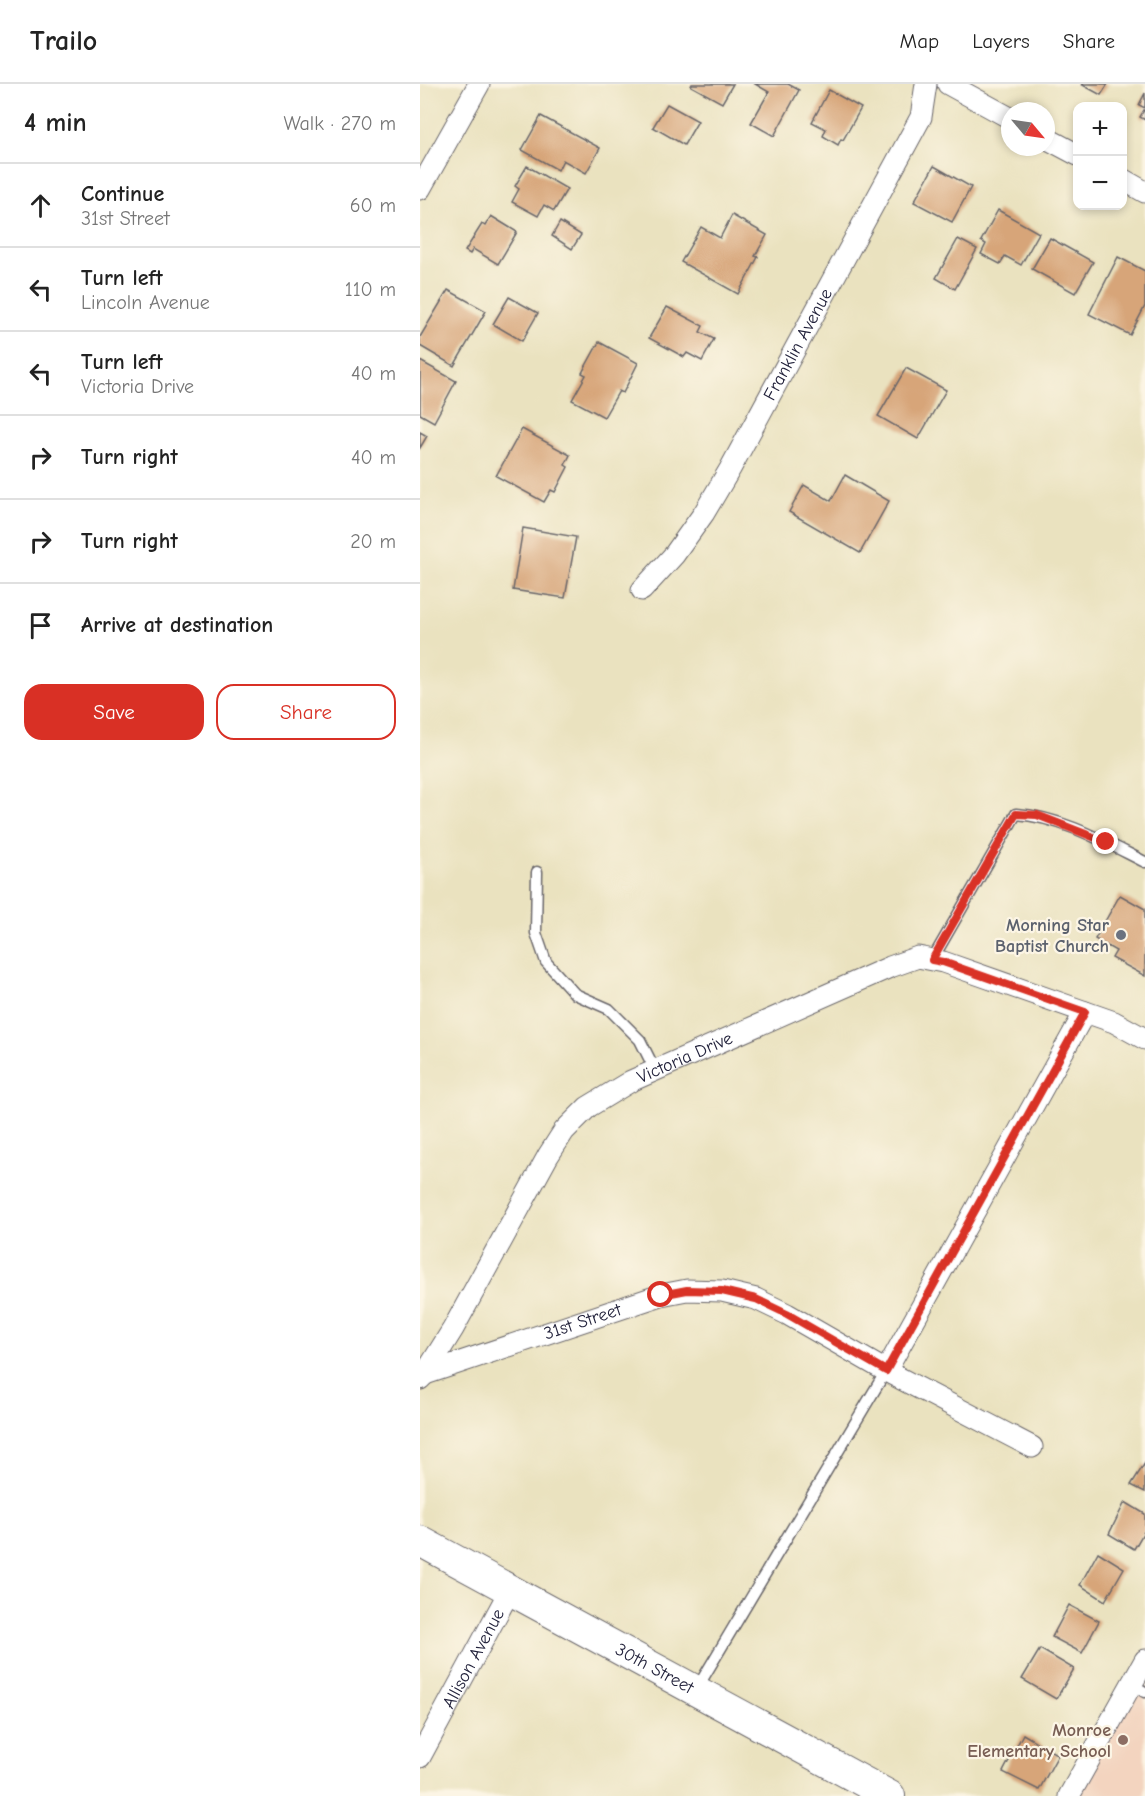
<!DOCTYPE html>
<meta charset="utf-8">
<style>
:root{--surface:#fff;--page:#f2f2f2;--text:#222;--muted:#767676;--line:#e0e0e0;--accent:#d93025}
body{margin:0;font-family:"Comic Neue",sans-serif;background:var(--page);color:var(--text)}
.controls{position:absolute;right:18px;top:18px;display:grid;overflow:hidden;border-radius:12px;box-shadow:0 3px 9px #0003}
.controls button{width:54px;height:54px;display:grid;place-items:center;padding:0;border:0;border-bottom:2px solid var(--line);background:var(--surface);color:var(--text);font:30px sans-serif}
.compass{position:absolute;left:581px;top:18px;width:54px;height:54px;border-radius:50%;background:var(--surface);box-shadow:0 3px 9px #0003;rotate:119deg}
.stop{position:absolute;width:18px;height:18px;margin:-14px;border:4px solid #d93025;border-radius:50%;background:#fff}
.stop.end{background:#d93025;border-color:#fff;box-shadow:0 2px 6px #0008}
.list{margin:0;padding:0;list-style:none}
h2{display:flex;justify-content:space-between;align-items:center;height:78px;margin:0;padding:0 24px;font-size:26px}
h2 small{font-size:20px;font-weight:400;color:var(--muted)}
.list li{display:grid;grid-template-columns:39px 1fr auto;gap:18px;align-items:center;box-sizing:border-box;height:84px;padding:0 24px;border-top:2px solid var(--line)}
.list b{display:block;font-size:22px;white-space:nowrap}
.list p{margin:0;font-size:20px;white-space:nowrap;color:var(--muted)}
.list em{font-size:20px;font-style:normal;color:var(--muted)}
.actions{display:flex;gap:12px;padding:18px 24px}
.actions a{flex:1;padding:14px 0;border:2px solid var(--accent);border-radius:18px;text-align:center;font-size:21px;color:var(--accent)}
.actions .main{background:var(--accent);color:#fff}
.icon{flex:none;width:33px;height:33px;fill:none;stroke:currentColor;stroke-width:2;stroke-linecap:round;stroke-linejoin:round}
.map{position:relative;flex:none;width:725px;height:1712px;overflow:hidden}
header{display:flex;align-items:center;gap:36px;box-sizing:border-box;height:84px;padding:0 30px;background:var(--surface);border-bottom:2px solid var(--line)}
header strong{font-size:28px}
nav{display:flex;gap:33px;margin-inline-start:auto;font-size:21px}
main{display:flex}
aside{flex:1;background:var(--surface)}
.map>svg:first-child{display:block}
.built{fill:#f3d4bf}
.building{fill:#d7a579}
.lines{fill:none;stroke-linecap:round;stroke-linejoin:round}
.lane-casing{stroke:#686569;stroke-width:13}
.street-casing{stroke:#686569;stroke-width:23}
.secondary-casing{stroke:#686569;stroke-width:32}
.lane{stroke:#fff;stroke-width:10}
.street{stroke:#fff;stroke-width:21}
.secondary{stroke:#fff;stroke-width:30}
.route{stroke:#d93025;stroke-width:8}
.worship-dot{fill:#6b7280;stroke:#fcf5e5;stroke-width:2}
.education-dot{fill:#8d6e63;stroke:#fcf5e5;stroke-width:2}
.labels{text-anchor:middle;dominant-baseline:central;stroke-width:4.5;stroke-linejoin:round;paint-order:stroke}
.street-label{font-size:18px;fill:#22223b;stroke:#fcf5e5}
.worship-label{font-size:18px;font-weight:bold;fill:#5b616d;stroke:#fcf5e5;text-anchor:end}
.education-label{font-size:18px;font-weight:bold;fill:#785e54;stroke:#fcf5e5;text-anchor:end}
</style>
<header>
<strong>Trailo</strong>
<nav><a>Map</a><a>Layers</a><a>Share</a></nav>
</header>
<main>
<aside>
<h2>4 min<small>Walk · 270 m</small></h2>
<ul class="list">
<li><svg class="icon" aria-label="ahead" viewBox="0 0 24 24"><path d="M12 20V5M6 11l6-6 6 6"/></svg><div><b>Continue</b><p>31st Street</p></div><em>60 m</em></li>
<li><svg class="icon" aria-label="left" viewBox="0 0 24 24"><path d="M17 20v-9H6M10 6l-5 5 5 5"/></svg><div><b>Turn left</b><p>Lincoln Avenue</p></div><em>110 m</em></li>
<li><svg class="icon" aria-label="left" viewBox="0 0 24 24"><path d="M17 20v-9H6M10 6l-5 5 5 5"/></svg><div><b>Turn left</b><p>Victoria Drive</p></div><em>40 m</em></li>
<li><svg class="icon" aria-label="right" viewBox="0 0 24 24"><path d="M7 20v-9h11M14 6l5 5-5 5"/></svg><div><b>Turn right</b></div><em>40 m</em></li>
<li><svg class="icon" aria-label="right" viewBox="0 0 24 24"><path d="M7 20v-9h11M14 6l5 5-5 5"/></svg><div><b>Turn right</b></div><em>20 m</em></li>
<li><svg class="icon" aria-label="arrive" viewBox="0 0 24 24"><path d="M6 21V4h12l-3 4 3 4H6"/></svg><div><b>Arrive at destination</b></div></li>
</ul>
<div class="actions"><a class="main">Save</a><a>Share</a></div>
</aside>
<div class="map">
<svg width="725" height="1712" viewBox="0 0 725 1712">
<rect width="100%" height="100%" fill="#fcf5e5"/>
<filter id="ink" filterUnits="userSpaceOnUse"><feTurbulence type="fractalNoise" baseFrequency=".0167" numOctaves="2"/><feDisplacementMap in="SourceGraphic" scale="12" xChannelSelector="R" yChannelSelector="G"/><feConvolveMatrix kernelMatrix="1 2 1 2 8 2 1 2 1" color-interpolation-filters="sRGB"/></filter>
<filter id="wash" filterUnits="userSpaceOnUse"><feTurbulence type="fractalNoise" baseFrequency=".008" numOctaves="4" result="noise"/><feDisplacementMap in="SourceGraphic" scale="24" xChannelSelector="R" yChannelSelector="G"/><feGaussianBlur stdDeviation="1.35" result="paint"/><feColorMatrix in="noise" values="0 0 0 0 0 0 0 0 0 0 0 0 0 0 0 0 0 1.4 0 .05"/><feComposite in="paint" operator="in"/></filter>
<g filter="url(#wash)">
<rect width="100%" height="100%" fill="#eae2bf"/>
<path class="built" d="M 725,1576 L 725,1712 L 649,1712 Z"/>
<g id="blocks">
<g class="building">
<path d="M 272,0 L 313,0 L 302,19 L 271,2 Z"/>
<path d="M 335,0 L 368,0 L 379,6 L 354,52 L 331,39 L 349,8 Z"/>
<path d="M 661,0 L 688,0 L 681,11 Z"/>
<path d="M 409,6 L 441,24 L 423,56 L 421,55 L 418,61 L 403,52 L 406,45 L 392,38 Z"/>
<path d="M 725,9 L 725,36 L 720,33 L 725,24 L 719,21 Z"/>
<path d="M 247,20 L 278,37 L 264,61 L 233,43 Z"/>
<path d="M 121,32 L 180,64 L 166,89 L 143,76 L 138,86 L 102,66 Z"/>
<path d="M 107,82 L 147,105 L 134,127 L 124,121 L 118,132 L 92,118 L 99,105 L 95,102 Z"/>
<path d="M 514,82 L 551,103 L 532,138 L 494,118 Z"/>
<path d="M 578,126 L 619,149 L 601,181 L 585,172 L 580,180 L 561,170 L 566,160 L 561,157 Z"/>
<path d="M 312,131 L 347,151 L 335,172 L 338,173 L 318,210 L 261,178 L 281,143 L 300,154 Z"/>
<path d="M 71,132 L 97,148 L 78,180 L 53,165 L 50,170 L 45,167 L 62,140 L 65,142 Z"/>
<path d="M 140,138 L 161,151 L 152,165 L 132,152 Z"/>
<path d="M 630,154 L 673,178 L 655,209 L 612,185 Z"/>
<path d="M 538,155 L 557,165 L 535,205 L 516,194 Z"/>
<path d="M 698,173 L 725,187 L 725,222 L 710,251 L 669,230 Z"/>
<path d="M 28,206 L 66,227 L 34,282 L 0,262 L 0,253 Z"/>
<path d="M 89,213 L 118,229 L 102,257 L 73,240 Z"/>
<path d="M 247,223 L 283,242 L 280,248 L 294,255 L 282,277 L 267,269 L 264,273 L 229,254 Z"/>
<path d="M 179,258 L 218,279 L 203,309 L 199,307 L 184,333 L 152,316 L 166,291 L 162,289 Z"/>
<path d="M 0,277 L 36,297 L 14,338 L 0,330 Z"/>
<path d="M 486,284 L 526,306 L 498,355 L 458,332 Z"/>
<path d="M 102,345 L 150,371 L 145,381 L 148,383 L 135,408 L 131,406 L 124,418 L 76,392 Z"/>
<path d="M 0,348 L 7,352 L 0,364 Z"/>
<path d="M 425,391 L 469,417 L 440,469 L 369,428 L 384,401 L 411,417 Z"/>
<path d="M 103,444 L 156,453 L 145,514 L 93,506 Z"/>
<path d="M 700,811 L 725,825 L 725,892 L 692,874 L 696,867 L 675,855 Z"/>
<path d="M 725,1379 L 725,1408 L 711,1401 Z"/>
<path d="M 705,1418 L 725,1430 L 725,1446 L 714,1465 L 689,1450 Z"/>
<path d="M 678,1468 L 704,1484 L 685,1517 L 660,1501 Z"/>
<path d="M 649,1521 L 679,1537 L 662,1569 L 632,1553 Z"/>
<path d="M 620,1565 L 654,1585 L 636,1615 L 602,1595 Z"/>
<path d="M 603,1650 L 638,1671 L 619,1706 L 583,1688 Z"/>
</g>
</g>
</g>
<g filter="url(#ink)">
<use href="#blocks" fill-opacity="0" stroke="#686569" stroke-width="1.5"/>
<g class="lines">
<g class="lane-casing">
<g id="lane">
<path d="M 117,788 L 116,849 L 126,878 L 155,910 L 189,925 L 220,956 L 235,986"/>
<path d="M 512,876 L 596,730 C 642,733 685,758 725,778"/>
<path d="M 711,1600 L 725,1608"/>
<path d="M 276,1606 L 466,1287"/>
</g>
</g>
<g class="street-casing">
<g id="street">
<path d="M 528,0 L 590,34"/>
<path d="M 626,54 L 658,71"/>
<path d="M 702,95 L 725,108"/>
<path d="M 0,105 L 59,0"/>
<path id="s1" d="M 222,506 L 254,471 L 284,429 L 310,385 L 501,33 L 506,0"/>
<path d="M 466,1287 L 665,928"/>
<path id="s2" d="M 5,1290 L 241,1211 L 267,1206 L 302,1207 L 336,1215 L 367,1230 L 466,1287 L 612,1363"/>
<path id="s3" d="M 0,1295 L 5,1290 L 33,1245 L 128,1072 L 144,1047 L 168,1023 L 211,997 L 470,883 L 498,873 L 523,878 L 694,938 L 725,955"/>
<path id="s4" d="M 0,1673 L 90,1506"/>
<path d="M 649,1712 L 725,1576"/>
</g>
</g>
<g class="secondary-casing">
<g id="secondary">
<path id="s5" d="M 0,1457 L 470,1712"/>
</g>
</g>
<use href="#lane" class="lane"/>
<use href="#street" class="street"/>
<use href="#secondary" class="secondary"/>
</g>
</g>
<g class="lines" filter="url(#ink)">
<path class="route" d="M 241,1211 L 267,1206 L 302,1207 L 336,1215 L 367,1230 L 466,1287 L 665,928 L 523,878 L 512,876 L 596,730 L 617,731 L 686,758"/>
</g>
<circle class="worship-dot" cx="701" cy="851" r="6"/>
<circle class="education-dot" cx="703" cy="1656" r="6"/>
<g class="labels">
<g class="street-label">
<text stroke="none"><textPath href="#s1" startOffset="292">Franklin Avenue</textPath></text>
<text stroke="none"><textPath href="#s3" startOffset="430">Victoria Drive</textPath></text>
<text stroke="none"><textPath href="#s2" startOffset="166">31st Street</textPath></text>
<text stroke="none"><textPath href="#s4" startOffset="112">Allison Avenue</textPath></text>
<text stroke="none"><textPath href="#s5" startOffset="267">30th Street</textPath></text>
</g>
<g class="worship-label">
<text x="689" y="841">Morning Star<tspan x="689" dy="21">Baptist Church</tspan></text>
</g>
<g class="education-label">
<text x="691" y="1646">Monroe<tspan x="691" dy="21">Elementary School</tspan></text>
</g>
</g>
</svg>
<div class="controls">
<button>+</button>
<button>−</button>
</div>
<svg class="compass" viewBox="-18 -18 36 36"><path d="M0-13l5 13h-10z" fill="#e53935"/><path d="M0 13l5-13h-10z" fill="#767676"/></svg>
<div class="stop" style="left:241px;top:1211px"></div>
<div class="stop end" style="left:686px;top:758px"></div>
</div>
</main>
